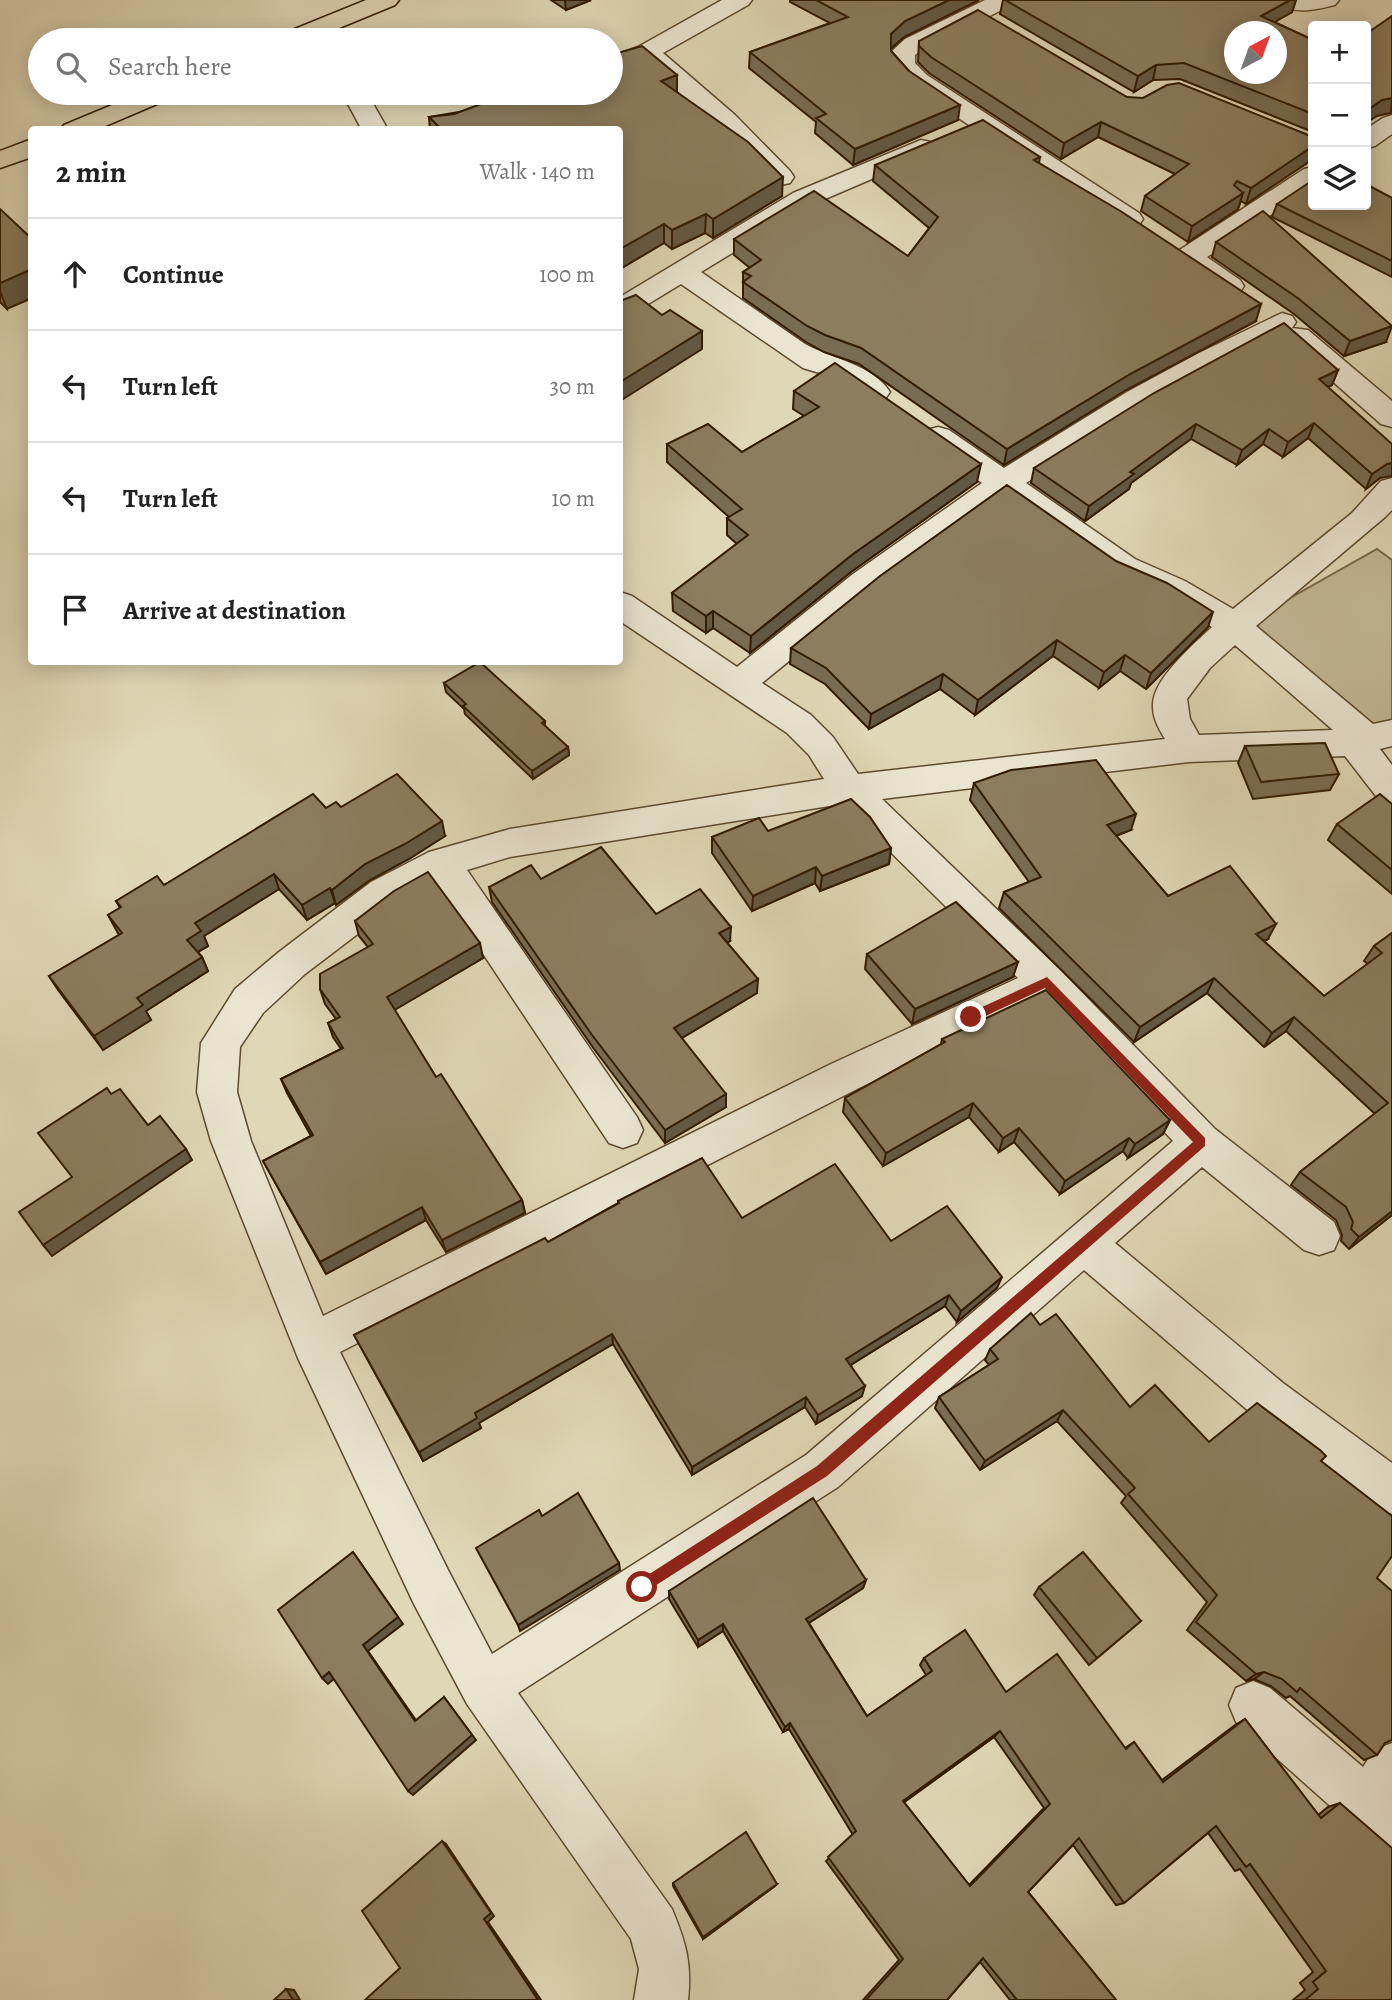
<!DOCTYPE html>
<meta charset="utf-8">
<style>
:root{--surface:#fff;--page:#f2f2f2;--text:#222;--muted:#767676;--line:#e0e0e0}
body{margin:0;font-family:Alegreya,serif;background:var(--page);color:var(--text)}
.controls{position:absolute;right:21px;top:21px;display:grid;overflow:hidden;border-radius:7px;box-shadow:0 4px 18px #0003}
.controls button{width:63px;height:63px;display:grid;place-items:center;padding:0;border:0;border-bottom:2px solid var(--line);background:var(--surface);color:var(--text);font:35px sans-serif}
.compass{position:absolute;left:1224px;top:21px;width:63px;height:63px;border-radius:50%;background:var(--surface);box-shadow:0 4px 18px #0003;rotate:41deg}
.stop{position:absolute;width:21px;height:21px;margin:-16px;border:5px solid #8f2418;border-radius:50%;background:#fff}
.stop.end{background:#8f2418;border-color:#fff;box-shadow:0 2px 7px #0008}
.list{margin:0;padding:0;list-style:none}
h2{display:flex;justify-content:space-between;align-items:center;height:91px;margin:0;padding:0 28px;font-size:30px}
h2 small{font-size:23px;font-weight:400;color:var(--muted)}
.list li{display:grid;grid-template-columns:46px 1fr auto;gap:21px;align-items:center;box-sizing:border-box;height:112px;padding:0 28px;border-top:2px solid var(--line)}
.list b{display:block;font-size:26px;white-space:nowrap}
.list em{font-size:23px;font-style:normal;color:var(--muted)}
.icon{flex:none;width:38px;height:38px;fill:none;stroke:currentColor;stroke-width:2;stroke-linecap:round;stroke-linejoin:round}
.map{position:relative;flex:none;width:1392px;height:2000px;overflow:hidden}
.search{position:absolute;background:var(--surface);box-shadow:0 4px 18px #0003;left:28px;top:28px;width:595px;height:77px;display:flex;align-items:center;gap:18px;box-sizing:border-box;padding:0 24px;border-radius:38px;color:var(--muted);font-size:26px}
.panel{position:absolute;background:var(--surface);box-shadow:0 4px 18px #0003;left:28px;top:126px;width:595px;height:539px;border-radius:7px}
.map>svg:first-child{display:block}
.green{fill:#c2b797;stroke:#7a694c;stroke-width:2}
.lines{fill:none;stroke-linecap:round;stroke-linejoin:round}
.minor-casing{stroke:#5d4a2e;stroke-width:3}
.major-casing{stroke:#311b01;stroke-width:3}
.minor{fill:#ebe5d0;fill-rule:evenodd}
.major{fill:#e0d7b6;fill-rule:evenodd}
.wall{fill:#786c52;stroke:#311b01;stroke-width:2;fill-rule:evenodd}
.shaded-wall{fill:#625842;stroke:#311b01;stroke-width:2}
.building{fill:#8c7d5f;stroke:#311b01;stroke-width:2;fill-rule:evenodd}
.route{fill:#8f2418}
</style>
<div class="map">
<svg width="1392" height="2000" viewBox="0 0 1392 2000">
<rect width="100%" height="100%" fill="#e0d7b6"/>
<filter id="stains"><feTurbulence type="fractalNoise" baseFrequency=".00286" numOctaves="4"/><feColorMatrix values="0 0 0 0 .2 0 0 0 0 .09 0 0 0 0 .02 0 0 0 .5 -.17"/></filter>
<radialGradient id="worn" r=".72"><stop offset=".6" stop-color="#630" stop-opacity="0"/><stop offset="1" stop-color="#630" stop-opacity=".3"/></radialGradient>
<path class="green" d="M 1377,549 L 1392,560 L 1392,730 L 1375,736 L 1246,623 Z"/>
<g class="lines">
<g class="minor-casing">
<g id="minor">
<path d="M 722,0 L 752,0 L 748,5 L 663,53 L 735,115 L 790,171 L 794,177 L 790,183 L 781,185 L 772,183 L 717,125 L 643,62 L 611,72 L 611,57 L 638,47 Z"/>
<path d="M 985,0 L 1016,0 L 1012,5 L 923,49 L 915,55 L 915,63 L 927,75 L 1139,213 L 1143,219 L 1139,225 L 1129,227 L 1119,225 L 909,85 L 891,65 L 891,52 L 905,39 Z"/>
<path d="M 1279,0 L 1339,0 L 1335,5 C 1318,9 1291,17 1279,0 Z"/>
<path d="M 342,93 L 367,93 L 388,130 L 362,130 Z"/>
<path d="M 1392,115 L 1392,134 L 1375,146 L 1366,148 L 1366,129 L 1383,118 Z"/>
<path d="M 921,140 L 930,142 L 934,148 L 930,154 L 811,205 L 701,272 L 805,344 C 832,359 872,364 890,392 L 885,399 L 875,402 L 865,399 L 833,377 L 803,368 L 681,284 L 630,315 L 620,318 L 620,297 L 793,193 Z"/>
<path d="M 1313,167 L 1313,187 L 1207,257 L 1240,280 L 1244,286 L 1240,292 C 1217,298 1196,276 1178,263 L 1174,257 L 1178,251 L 1304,169 Z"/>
<path d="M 1282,313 L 1292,316 L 1296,322 L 1292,328 L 1308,330 L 1392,401 L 1392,427 L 1381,424 L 1288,342 L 1284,336 L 1287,331 L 1148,406 L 1026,483 L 1135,559 L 1185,581 L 1233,609 L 1352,513 L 1381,481 L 1392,478 L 1392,510 L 1385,517 L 1256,626 L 1373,724 L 1392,720 L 1392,746 L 1380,749 L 1392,765 L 1392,804 L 1379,800 L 1345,756 L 1189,762 L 882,799 L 1061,971 L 1215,1129 L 1334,1222 L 1340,1236 L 1334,1250 L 1319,1255 L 1304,1250 L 1202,1167 L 1115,1243 L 1283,1383 L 1392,1463 L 1392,1514 L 1376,1507 L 1251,1413 L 1084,1270 L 838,1487 L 518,1693 L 672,1909 C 686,1943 692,1963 688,2000 L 634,2000 L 639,1969 L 631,1939 L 467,1704 L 414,1604 L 298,1358 L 211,1141 L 197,1092 L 201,1043 L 235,989 L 279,952 L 371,882 L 429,852 L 510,829 L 824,779 L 809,755 L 787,733 L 620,621 L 620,592 L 632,596 L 737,667 L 853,574 L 982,483 L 927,444 L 923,437 L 927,430 L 938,427 L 949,430 L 1004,468 L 1127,392 L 1199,353 ZM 1003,498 L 1113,575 L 1163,597 L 1212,627 C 1193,645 1151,680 1153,707 C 1153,719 1159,729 1165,739 L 858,774 L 833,737 L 811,715 L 762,683 L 876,590 ZM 1235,645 L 1333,730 L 1199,735 L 1190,719 L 1187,699 L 1210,668 ZM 842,804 L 1018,978 L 831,1064 L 323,1316 L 251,1141 L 237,1092 L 240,1047 L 263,1013 L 305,974 L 397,904 L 436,883 L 609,1143 L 623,1148 L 637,1143 L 643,1130 L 637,1117 L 467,870 L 510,857 ZM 1042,1002 L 1173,1141 L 806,1455 L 492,1654 L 448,1570 L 340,1352 L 859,1088 Z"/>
<path d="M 1253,1681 L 1270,1688 L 1363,1767 L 1374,1750 L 1392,1743 L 1392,1852 L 1374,1845 L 1236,1722 L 1229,1705 L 1236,1688 Z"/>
</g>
</g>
<g class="major-casing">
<g id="major">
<path d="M 366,0 L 399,0 L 395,5 L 310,40 L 277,40 L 280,35 Z"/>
<path d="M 141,93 L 175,93 L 171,98 L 96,130 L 60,130 L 64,125 Z"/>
<path d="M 32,139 L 32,157 L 0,168 L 0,151 Z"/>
</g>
</g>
<use href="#minor" class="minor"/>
<use href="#major" class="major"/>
</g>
<g class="wall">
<path d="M 551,0 L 591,0 L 566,10 Z"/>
<path d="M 790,0 L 979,0 L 904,37 L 891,49 L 891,51 L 909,71 L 958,120 L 853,165 L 815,133 L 816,122 L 749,68 L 750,52 L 830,23 L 790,2 Z"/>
<path d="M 1003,0 L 1296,0 L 1292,12 L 1274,22 L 1313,40 L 1313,132 L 1180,79 L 1153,80 L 1134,92 L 1000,14 Z"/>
<path d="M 919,41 L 1127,97 L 1313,137 L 1313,159 L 1246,204 L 1241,201 L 1238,209 L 1188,242 L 1141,211 L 1145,196 L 1175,174 L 1098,137 L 1061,159 L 929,73 L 918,62 Z"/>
<path d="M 677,75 L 677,92 L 782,196 L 713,238 L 705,233 L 672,249 L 664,243 L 620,269 L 620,130 L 430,130 L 429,117 Z"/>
<path d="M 1040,157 L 1039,163 L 1256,321 L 1126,390 L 1004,465 L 859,364 L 824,352 L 806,342 L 743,298 L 743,272 L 750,268 L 734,255 L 734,239 L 908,256 L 929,228 L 873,181 L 875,165 Z"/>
<path d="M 1392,198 L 1392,277 L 1272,217 L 1277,204 Z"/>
<path d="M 0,209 L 7,309 L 0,302 Z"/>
<path d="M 1216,242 L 1386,342 L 1344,356 L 1294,314 L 1212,257 Z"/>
<path d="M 1338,370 L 1332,385 L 1328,387 L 1380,478 L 1366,489 L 1308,438 L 1283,457 L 1263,444 L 1237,465 L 1191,439 L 1131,483 L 1129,489 L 1085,521 L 1031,483 L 1034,468 Z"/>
<path d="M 794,391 L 977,482 L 851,572 L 750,653 L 713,628 L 706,633 L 673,611 L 672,593 L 737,544 L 727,535 L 727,518 L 729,517 L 667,462 L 667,444 L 742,452 L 804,416 L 793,409 Z"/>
<path d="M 1208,627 L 1146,689 L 1120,671 L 1099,688 L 1053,656 L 975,715 L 940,689 L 869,729 L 825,684 L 790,664 L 791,648 Z"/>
<path d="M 444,683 L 545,721 L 545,726 L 568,747 L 569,755 L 533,779 L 465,714 L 464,709 L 446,692 Z"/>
<path d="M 1245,746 L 1339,774 L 1330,790 L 1253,799 L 1238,763 Z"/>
<path d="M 974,783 L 1131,830 L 1116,836 L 1168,896 L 1268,939 L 1264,941 L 1324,996 L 1368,964 L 1364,961 L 1374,946 L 1392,933 L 1392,1215 L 1349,1249 L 1341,1241 L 1342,1235 L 1336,1220 L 1291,1185 L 1300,1172 L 1375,1114 L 1286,1031 L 1264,1047 L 1207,993 L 1134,1042 L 999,908 L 1004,892 L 1029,882 L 970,800 Z"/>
<path d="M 1392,804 L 1392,894 L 1328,840 L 1337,824 Z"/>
<path d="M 326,808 L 445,836 L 409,859 L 370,880 L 336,905 L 335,903 L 307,920 L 279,889 L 204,936 L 208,946 L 198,952 L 202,957 L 208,971 L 146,1011 L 151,1020 L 103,1050 L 58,990 L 49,976 L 119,935 L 108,915 L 120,908 L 116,901 L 164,885 Z"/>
<path d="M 768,831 L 891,848 L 889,864 L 820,891 L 815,883 L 752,911 L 712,853 L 712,837 Z"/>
<path d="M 489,887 L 656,914 L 730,941 L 727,943 L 757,993 L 682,1038 L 726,1107 L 665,1143 L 594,1049 L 492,902 Z"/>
<path d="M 355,921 L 483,958 L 394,1010 L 436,1077 L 522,1200 L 525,1213 L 446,1252 L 426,1220 L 326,1274 L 263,1161 L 311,1136 L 287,1093 L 281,1079 L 341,1049 L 333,1037 L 328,1023 L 336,1019 L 325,1004 L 320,989 L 368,947 L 359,936 Z"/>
<path d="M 867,954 L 1013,977 L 912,1024 L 865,969 Z"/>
<path d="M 942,1039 L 1170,1120 L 1163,1134 L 1128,1158 L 1123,1151 L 1060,1194 L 1014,1142 L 999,1152 L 969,1117 L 883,1166 L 843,1112 L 845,1098 L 941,1044 Z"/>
<path d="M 618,1201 L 742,1218 L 891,1241 L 997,1288 L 957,1322 L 945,1306 L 851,1365 L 862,1396 L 816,1424 L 805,1407 L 692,1475 L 613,1344 L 479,1423 L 481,1428 L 423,1461 L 354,1335 L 548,1242 L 618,1203 Z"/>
<path d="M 1040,1325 L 1130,1407 L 1209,1442 L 1321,1461 L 1377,1578 L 1385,1743 L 1377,1755 L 1364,1760 L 1290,1696 L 1286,1698 L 1271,1686 L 1254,1679 L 1246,1681 L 1187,1630 L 1207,1602 L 1121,1503 L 1126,1496 L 1057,1421 L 980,1470 L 935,1408 L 939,1397 L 989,1365 L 985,1360 L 990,1349 Z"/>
<path d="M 866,1580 L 863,1588 L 809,1623 L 867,1716 L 926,1675 L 920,1665 L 924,1658 L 1006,1692 L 1125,1748 L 1134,1742 L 1162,1780 L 1235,1725 L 1245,1719 L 1318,1815 L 1328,1807 L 1340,1803 L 1392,2000 L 1293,2000 L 1305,1990 L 1300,1983 L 1313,1972 L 1240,1869 L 1235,1871 L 1208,1833 L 1124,1903 L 1116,1905 L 1073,1845 L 1028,1892 L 1116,2000 L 1010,2000 L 980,1962 L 947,2000 L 863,2000 L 899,1960 L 826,1861 L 853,1835 L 789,1729 L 783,1732 L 723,1631 L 698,1647 L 669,1599 L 669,1591 ZM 994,1737 L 1044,1808 L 969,1885 L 904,1802 Z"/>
<path d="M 1039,1587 L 1141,1621 L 1089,1665 L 1034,1595 Z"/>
<path d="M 673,1883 L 777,1884 L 775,1886 L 703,1939 L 673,1886 Z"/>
</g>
<g class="shaded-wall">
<path d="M 565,0 L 591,0 L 566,10 Z"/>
<path d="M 949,0 L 979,0 L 904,37 L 889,50 L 891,34 L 905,21 Z"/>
<path d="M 1290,0 L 1296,0 L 1292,12 L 1257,32 L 1261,16 Z"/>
<path d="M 1156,65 L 1153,80 L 1134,92 L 1138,76 Z"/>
<path d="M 677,75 L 677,94 L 661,81 Z"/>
<path d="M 1392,98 L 1391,113 L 1377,116 L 1366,123 L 1366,111 L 1382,100 Z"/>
<path d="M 960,105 L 958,120 L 853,165 L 855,149 Z"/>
<path d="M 1101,122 L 1098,137 L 1061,159 L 1064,143 Z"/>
<path d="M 1313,146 L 1313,159 L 1246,204 L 1251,188 Z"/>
<path d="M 783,177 L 782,196 L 713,238 L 713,219 Z"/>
<path d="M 1243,193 L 1238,209 L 1188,242 L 1192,226 Z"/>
<path d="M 706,214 L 705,233 L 672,249 L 672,230 Z"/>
<path d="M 664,224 L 664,243 L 620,269 L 620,249 Z"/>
<path d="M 32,269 L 32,298 L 7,309 L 0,291 L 0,283 Z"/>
<path d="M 1261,304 L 1256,321 L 1126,390 L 1004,465 L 1007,449 L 1130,374 Z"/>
<path d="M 1392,326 L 1386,342 L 1344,356 L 1350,341 Z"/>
<path d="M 702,331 L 702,349 L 620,401 L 620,382 Z"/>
<path d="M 1338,370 L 1332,385 L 1313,394 L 1319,379 Z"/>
<path d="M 1314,423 L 1308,438 L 1283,457 L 1288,442 Z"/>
<path d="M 1196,424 L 1191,439 L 1131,483 L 1129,489 L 1085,521 L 1089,506 L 1130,472 Z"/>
<path d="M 1269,429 L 1263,444 L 1237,465 L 1242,450 Z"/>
<path d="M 1392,463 L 1392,476 L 1380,478 L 1366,489 L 1372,474 L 1387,464 Z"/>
<path d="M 981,464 L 977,482 L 851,572 L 750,653 L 751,636 L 853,554 Z"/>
<path d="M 713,611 L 713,628 L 706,633 L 706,616 Z"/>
<path d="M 1213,612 L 1208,627 L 1146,689 L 1151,673 Z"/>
<path d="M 1057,640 L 1053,656 L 975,715 L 978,700 Z"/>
<path d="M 1125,655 L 1120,671 L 1099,688 L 1104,672 Z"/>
<path d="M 943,674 L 940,689 L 869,729 L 871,714 Z"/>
<path d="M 568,747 L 569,755 L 533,779 L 532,771 Z"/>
<path d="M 1136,814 L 1131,830 L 1101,841 L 1107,825 Z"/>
<path d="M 442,821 L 445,836 L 409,859 L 370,880 L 336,905 L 332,890 L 365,864 Z"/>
<path d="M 891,848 L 889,864 L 820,891 L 822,876 Z"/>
<path d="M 816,867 L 815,883 L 752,911 L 753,896 Z"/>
<path d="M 274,874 L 279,889 L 204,936 L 208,946 L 194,954 L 187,940 L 195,923 Z"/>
<path d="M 330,888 L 335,903 L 307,920 L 302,905 Z"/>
<path d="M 1276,924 L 1268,939 L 1248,949 L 1256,934 Z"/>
<path d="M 731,927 L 730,941 L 719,948 L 719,933 Z"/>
<path d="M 480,943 L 483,958 L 391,1012 L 387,997 Z"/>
<path d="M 202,957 L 208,971 L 146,1011 L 151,1020 L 103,1050 L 94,1036 L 137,998 Z"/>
<path d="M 1018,962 L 1013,977 L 912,1024 L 915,1009 Z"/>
<path d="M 1214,978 L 1207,993 L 1134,1042 L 1140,1027 Z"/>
<path d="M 758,979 L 757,993 L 675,1042 L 674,1028 Z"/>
<path d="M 1294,1017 L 1286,1031 L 1264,1047 L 1272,1033 Z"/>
<path d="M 726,1094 L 726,1107 L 665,1143 L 665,1130 Z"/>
<path d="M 973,1103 L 969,1117 L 883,1166 L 886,1153 Z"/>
<path d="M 1170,1120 L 1163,1134 L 1128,1158 L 1135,1144 Z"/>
<path d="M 1019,1128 L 1014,1142 L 999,1152 L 1003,1138 Z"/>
<path d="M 1129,1138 L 1123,1151 L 1060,1194 L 1065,1181 Z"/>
<path d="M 186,1149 L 192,1160 L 52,1256 L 43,1245 Z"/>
<path d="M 522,1200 L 525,1213 L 446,1252 L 442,1240 Z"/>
<path d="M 422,1207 L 426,1220 L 326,1274 L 320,1262 Z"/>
<path d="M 1392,1211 L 1392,1215 L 1349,1249 L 1359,1237 Z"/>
<path d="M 1002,1277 L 997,1288 L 957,1322 L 961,1311 Z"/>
<path d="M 949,1295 L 945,1306 L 844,1369 L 846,1359 Z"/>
<path d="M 612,1334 L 613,1344 L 479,1423 L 481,1428 L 423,1461 L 419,1452 L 475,1413 Z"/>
<path d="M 865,1386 L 862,1396 L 816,1424 L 818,1415 Z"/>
<path d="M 806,1397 L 805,1407 L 692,1475 L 692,1467 Z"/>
<path d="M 1063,1410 L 1057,1421 L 980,1470 L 985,1461 Z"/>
<path d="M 353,1552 L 403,1624 L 368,1651 L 420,1726 L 363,1645 Z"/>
<path d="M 619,1563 L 620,1570 L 520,1631 L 518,1625 Z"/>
<path d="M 866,1580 L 863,1588 L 804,1626 L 806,1619 Z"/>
<path d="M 723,1624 L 723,1631 L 698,1647 L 698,1640 Z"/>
<path d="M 329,1672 L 335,1678 L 328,1684 L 322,1678 Z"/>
<path d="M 1264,1672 L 1254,1679 L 1246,1681 L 1256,1674 Z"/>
<path d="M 444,1697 L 476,1740 L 413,1795 L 408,1791 Z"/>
<path d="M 790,1723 L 789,1729 L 783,1732 L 785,1727 Z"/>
<path d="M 1000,1731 L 994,1737 L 899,1806 L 903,1801 Z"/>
<path d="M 442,1841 L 446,1844 L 494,1916 L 488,1922 L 541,2000 L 538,2000 L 484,1919 Z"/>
<path d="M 777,1884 L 775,1886 L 703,1939 L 703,1937 Z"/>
<path d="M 286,1989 L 294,1990 L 300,2000 L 293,2000 Z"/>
</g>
<g class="building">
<path d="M 816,0 L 949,0 L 905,21 L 891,34 L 891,51 L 909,71 L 960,105 L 855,149 L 816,118 L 826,114 L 750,52 L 848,17 Z"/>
<path d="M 1005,0 L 1290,0 L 1261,16 L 1313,40 L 1313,114 L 1184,63 L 1156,65 L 1138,76 ZM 1235,32 L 1277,32 L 1277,74 L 1235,74 Z"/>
<path d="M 978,10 L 1127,97 L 1143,98 L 1167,85 L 1179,83 L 1313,137 L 1313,146 L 1251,188 L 1237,181 L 1234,185 L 1243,193 L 1192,226 L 1145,196 L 1189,164 L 1101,122 L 1064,143 L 931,57 L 919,46 L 919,41 Z"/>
<path d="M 1392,16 L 1392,98 L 1382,100 L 1366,111 L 1366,34 Z"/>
<path d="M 642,46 L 677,75 L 661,81 L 748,142 L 783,177 L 713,219 L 706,214 L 672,230 L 664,224 L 620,249 L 620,130 L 442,130 L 429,117 L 454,114 L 511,93 L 611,93 L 611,55 Z"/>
<path d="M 983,120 L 1040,157 L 1034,160 L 1122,212 L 1261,304 L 1130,374 L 1007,449 L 861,348 L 825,335 L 807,326 L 743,282 L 751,276 L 743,272 L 761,260 L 734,239 L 814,191 L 908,256 L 938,217 L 875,165 Z"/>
<path d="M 1313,180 L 1313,205 L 1366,205 L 1366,184 L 1392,198 L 1392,261 L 1277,204 Z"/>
<path d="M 0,209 L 32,239 L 32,269 L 0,283 Z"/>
<path d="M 1263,211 L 1392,326 L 1350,341 L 1299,299 L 1216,242 Z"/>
<path d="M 636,295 L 662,315 L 670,310 L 702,331 L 620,382 L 620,301 Z"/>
<path d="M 1284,323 L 1338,370 L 1319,379 L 1392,444 L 1392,463 L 1387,464 L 1372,474 L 1314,423 L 1288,442 L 1269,429 L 1242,450 L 1196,424 L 1130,472 L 1134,474 L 1089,506 L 1034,468 L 1154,393 Z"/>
<path d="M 835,363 L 981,464 L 853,554 L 751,636 L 713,611 L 706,616 L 672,593 L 748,535 L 727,518 L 742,509 L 667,444 L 708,424 L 742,452 L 819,407 L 794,391 Z"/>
<path d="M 1007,485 L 1116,561 L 1167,583 L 1213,612 L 1151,673 L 1125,655 L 1104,672 L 1057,640 L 978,700 L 943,674 L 871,714 L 826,668 L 791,648 L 880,576 Z"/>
<path d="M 480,662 L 545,721 L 542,723 L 568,747 L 532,771 L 463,706 L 466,704 L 444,683 Z"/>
<path d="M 1325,743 L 1339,774 L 1261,782 L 1245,746 Z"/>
<path d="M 1096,760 L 1136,814 L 1107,825 L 1168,896 L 1230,866 L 1276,924 L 1256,934 L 1324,996 L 1382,953 L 1374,946 L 1392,933 L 1392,1211 L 1359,1237 L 1351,1229 L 1353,1222 L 1346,1207 L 1300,1172 L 1388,1103 L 1294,1017 L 1272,1033 L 1214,978 L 1140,1027 L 1004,892 L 1041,877 L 974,783 L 1011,770 Z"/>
<path d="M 397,774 L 442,821 L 405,844 L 365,864 L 332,890 L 330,888 L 302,905 L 274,874 L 195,923 L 201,931 L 187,940 L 202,957 L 137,998 L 143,1005 L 94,1036 L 49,976 L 122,933 L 108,915 L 121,907 L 116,901 L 157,876 L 164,885 L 313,794 L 326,808 L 336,802 L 341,807 Z"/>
<path d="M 1380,794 L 1392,804 L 1392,870 L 1337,824 Z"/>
<path d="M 851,799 L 870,817 L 891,848 L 822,876 L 816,867 L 753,896 L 712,837 L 759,818 L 768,831 Z"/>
<path d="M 601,847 L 656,914 L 700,889 L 731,927 L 719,933 L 758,979 L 674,1028 L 726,1094 L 665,1130 L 592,1035 L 489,887 L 531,865 L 541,879 Z"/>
<path d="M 428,872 L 480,943 L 387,997 L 436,1077 L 441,1074 L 522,1200 L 442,1240 L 422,1207 L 320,1262 L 263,1161 L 313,1135 L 281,1079 L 343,1048 L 328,1023 L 340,1017 L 320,989 L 320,974 L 373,944 L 355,921 L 394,891 Z"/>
<path d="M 956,902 L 1018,962 L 915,1009 L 867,954 Z"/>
<path d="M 1046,990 L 1170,1120 L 1135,1144 L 1129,1138 L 1065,1181 L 1019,1128 L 1003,1138 L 973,1103 L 886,1153 L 845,1098 L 945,1042 L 942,1039 Z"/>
<path d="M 107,1088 L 111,1094 L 120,1089 L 148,1125 L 160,1116 L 186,1149 L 43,1245 L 19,1212 L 72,1177 L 38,1133 Z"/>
<path d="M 702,1158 L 742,1218 L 835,1164 L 891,1241 L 947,1206 L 1002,1277 L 961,1311 L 949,1295 L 846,1359 L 865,1386 L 818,1415 L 806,1397 L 692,1467 L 612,1334 L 475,1413 L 477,1418 L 419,1452 L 354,1335 L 545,1238 L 548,1242 L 619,1203 L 618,1201 Z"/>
<path d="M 1031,1313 L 1040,1325 L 1056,1314 L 1130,1407 L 1155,1385 L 1209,1442 L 1257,1403 L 1320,1450 L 1326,1456 L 1321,1461 L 1392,1516 L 1392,1556 L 1377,1578 L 1392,1591 L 1392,1740 L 1385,1743 L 1377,1755 L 1300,1688 L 1297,1692 L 1282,1679 L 1264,1672 L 1256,1674 L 1196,1622 L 1217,1595 L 1128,1494 L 1135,1488 L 1063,1410 L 985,1461 L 939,1397 L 998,1359 L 990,1349 Z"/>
<path d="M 578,1493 L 619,1563 L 518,1625 L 476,1548 L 539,1510 L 542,1516 Z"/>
<path d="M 813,1498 L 866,1580 L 806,1619 L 867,1716 L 932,1671 L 924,1658 L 965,1630 L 1006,1692 L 1057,1654 L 1126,1749 L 1134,1742 L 1163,1782 L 1245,1719 L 1321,1818 L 1340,1803 L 1392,1848 L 1392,2000 L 1305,2000 L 1318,1989 L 1313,1982 L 1326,1971 L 1250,1864 L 1246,1867 L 1216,1826 L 1124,1903 L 1079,1838 L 1028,1892 L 1116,2000 L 1017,2000 L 983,1958 L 947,2000 L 866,2000 L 903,1959 L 828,1857 L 856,1831 L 790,1723 L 785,1727 L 723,1624 L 698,1640 L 669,1591 ZM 1000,1731 L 1050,1804 L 970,1886 L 903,1801 Z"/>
<path d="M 353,1552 L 398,1617 L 363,1645 L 415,1721 L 444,1697 L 472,1735 L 408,1791 L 329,1672 L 322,1678 L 278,1610 Z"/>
<path d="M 1083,1552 L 1141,1621 L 1097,1658 L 1039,1587 Z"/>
<path d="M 746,1832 L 777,1884 L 703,1937 L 673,1883 Z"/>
<path d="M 442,1841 L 491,1913 L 484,1919 L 538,2000 L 365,2000 L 400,1968 L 362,1911 Z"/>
<path d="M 286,1989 L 293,2000 L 274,2000 Z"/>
</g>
<path class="route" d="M 1047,977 L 1205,1138 L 1205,1146 L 827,1476 L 647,1591 L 637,1591 L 637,1582 L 817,1466 L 1193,1142 L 1045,988 L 975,1021 L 967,1021 L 967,1014 Z"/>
<rect width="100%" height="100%" filter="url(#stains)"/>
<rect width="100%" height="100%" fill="url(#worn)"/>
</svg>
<div class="controls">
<button>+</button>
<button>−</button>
<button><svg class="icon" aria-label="layers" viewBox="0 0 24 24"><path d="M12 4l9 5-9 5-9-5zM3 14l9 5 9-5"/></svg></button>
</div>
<svg class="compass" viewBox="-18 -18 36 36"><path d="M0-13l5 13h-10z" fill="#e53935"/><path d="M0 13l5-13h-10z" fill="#767676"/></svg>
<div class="stop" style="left:642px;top:1587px"></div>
<div class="stop end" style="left:971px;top:1017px"></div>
<div class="search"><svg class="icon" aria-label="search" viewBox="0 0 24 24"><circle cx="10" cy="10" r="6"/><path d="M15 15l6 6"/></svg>Search here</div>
<section class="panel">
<h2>2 min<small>Walk · 140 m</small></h2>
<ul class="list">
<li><svg class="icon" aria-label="ahead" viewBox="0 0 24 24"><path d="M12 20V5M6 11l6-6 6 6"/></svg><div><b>Continue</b></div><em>100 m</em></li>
<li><svg class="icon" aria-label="left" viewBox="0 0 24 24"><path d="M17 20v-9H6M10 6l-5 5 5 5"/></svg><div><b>Turn left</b></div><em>30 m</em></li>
<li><svg class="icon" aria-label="left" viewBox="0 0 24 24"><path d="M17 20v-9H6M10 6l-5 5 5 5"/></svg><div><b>Turn left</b></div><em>10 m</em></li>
<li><svg class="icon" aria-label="arrive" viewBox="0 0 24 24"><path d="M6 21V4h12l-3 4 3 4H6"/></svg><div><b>Arrive at destination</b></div></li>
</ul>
</section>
</div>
